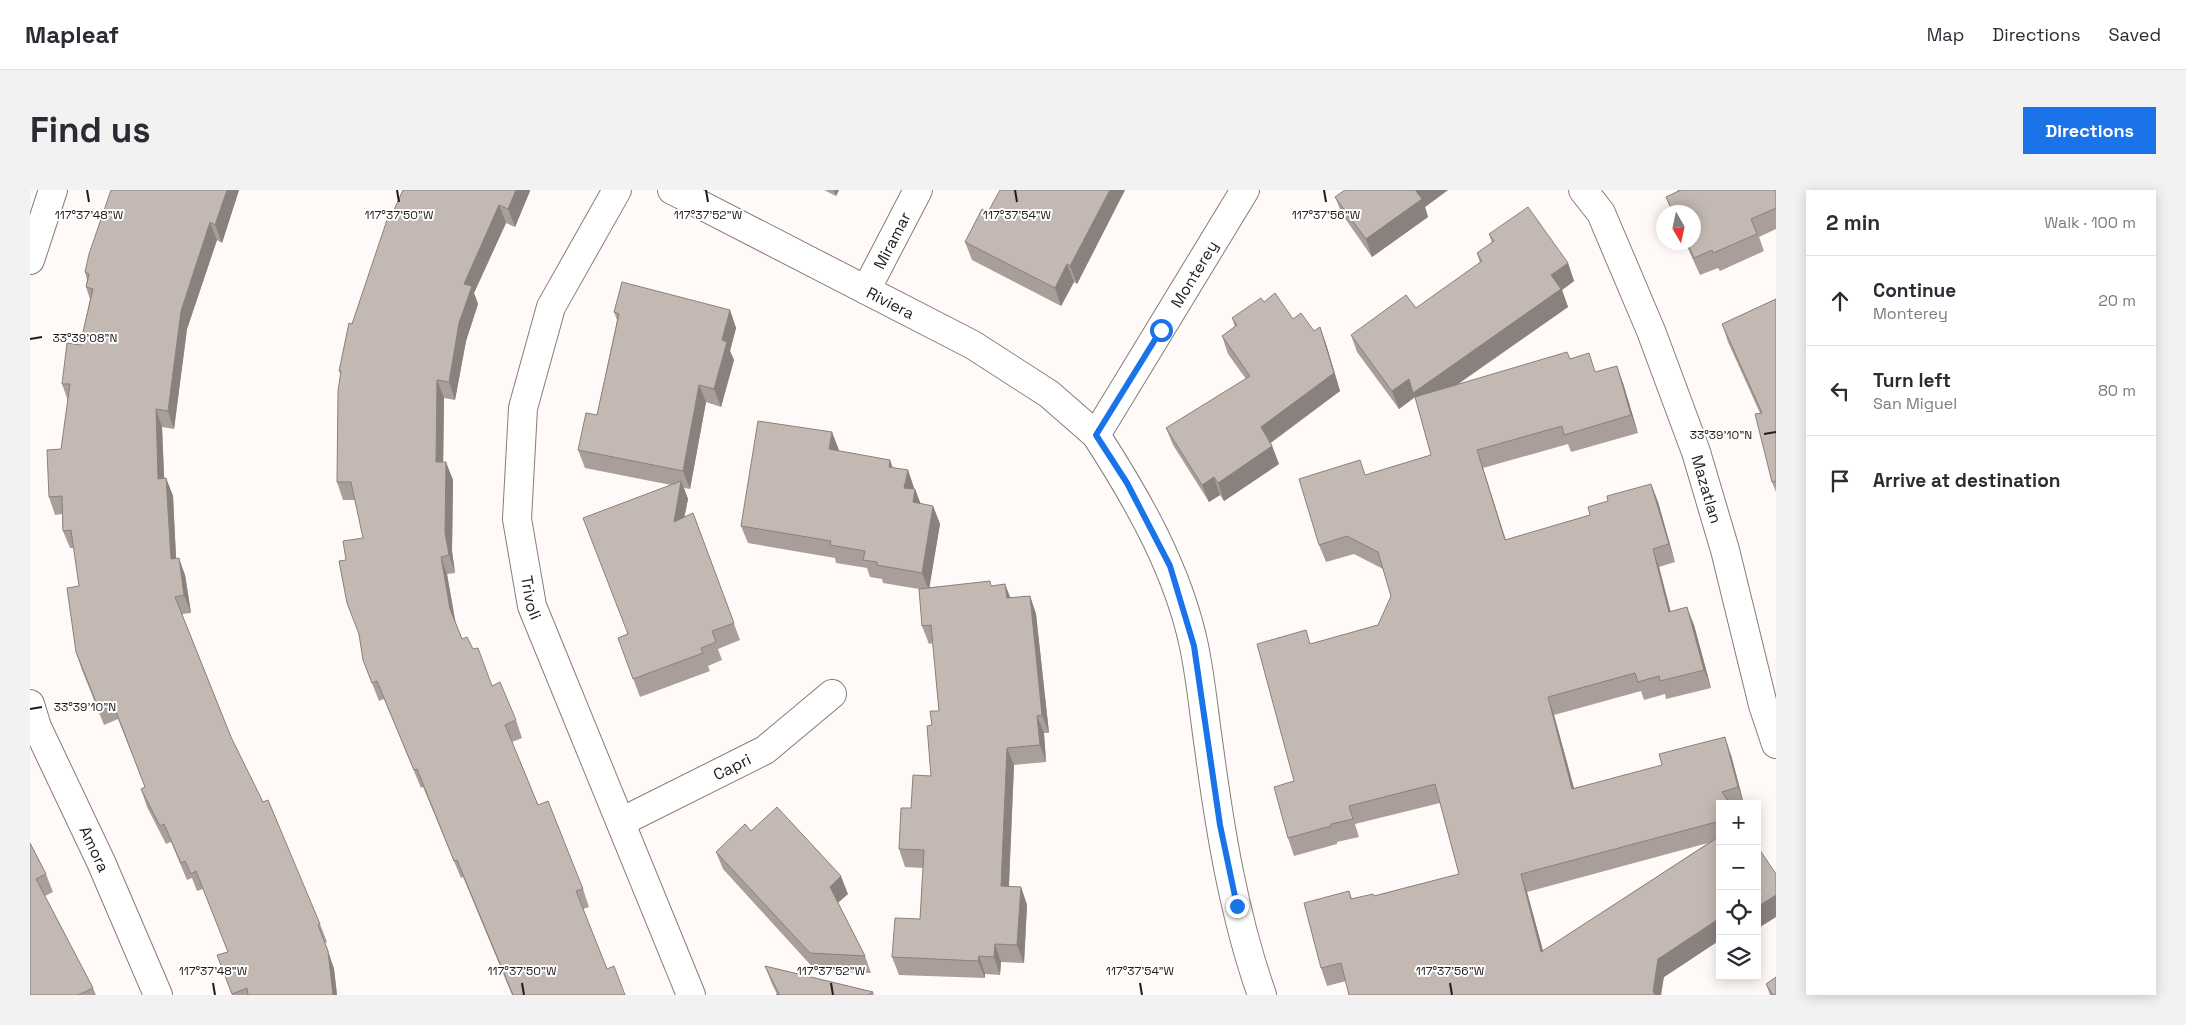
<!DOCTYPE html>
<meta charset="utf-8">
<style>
:root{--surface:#fff;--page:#f2f2f3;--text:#2b2b33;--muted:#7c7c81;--line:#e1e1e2;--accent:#1a73e8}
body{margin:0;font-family:"Space Grotesk",sans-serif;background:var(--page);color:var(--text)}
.controls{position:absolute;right:15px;bottom:15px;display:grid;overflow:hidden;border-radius:0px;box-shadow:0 2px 12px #0003}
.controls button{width:45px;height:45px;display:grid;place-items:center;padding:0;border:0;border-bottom:1px solid var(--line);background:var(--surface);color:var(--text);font:25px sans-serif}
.compass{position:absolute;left:1626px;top:15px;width:45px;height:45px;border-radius:50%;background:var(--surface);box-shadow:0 2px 12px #0003;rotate:171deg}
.stop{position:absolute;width:15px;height:15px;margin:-11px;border:4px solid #1a73e8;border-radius:50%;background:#fff}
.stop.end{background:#1a73e8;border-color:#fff;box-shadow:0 1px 5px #0008}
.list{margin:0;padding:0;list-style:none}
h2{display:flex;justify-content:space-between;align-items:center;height:65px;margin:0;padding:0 20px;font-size:21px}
h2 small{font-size:16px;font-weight:400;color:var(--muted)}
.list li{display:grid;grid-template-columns:32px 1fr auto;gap:15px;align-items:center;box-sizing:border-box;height:90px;padding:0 20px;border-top:1px solid var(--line)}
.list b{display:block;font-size:19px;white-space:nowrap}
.list p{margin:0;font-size:16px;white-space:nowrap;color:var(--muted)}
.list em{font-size:16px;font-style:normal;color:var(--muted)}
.icon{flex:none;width:28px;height:28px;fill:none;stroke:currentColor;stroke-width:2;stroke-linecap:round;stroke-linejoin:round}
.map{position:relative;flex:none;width:1746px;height:805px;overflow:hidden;border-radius:0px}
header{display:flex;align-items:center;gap:30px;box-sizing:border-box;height:70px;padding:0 25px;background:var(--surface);border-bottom:1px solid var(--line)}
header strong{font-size:24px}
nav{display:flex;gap:28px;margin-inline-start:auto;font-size:18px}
.intro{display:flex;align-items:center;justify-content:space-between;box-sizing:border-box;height:120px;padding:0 30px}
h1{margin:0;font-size:35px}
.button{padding:12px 22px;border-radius:0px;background:var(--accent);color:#fff;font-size:18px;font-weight:700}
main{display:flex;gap:30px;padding:0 30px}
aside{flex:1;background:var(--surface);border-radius:0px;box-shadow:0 2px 12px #0003}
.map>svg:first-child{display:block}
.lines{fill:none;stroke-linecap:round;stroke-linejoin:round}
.street-casing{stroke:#877c77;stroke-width:30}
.secondary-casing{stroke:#877c77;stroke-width:30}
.street{stroke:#fff;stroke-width:28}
.secondary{stroke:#fff;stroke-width:28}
.wall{fill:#a99e99;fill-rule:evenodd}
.shaded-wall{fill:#89817d}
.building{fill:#c4b8b2;stroke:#89817d}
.route{stroke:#1a73e8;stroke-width:6}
.ticks{fill:none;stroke:#211c1a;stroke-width:2}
.labels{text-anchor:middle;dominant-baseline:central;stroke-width:4;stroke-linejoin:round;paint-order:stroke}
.street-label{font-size:16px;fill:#211c1a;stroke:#fff}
.ticks-label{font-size:12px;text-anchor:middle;fill:#211c1a;stroke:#fff;stroke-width:4;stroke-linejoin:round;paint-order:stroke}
</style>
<header>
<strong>Mapleaf</strong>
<nav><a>Map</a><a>Directions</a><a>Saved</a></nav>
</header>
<div class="intro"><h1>Find us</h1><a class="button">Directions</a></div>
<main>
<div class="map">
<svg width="1746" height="805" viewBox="0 0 1746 805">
<rect width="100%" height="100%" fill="#fffaf7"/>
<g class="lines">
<g class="street-casing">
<g id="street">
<path id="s1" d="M 587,0 L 521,117 L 493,218 L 487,329 L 502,416 L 661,805"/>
<path id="s2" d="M 1553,0 L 1571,23 L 1621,141 L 1666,262 L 1695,360 L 1733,515 L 1746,554"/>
<path d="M 0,70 L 23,0"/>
<path id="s3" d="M 836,100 L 888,0"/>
<path d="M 1066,245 C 1108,310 1148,380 1164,456 C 1171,490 1174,524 1179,558 C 1190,640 1204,726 1232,805"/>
<path id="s4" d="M 0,514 L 7,537 L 71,672 L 128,805"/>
<path id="s5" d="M 591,632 L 735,560 L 802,504"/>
</g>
</g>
<g class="secondary-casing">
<g id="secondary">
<path id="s6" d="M 642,0 L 943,155 L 1019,204 L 1066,245 L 1215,0"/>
</g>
</g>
<use href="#street" class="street"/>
<use href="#secondary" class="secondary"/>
</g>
<g class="wall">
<path d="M 209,0 L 192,53 L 187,50 L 157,139 L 144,239 L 132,237 L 134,288 L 136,288 L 143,306 L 146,368 L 155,385 L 161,423 L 152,424 L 201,547 L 290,734 L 297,752 L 295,753 L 304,779 L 307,805 L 202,805 L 187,765 L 198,762 L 173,699 L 167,701 L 162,688 L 157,690 L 141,652 L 136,654 L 117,617 L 111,599 L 115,597 L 88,529 L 74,535 L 52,480 L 46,462 L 49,396 L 44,358 L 40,358 L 33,341 L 32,324 L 25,325 L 19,307 L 31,259 L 38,211 L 32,194 L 50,155 L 60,109 L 56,97 L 57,90 L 55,82 Z"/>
<path d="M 373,0 L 500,0 L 500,1 L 485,37 L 476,33 L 444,103 L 448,114 L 436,151 L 425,210 L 414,208 L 413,272 L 423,290 L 422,361 L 425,383 L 417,384 L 426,434 L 432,449 L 443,459 L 462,496 L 486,530 L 492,548 L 482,552 L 508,615 L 553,699 L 559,717 L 553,719 L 577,779 L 595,805 L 482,805 L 433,687 L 431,688 L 393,597 L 391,598 L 354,509 L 349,511 L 333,470 L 316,370 L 333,348 L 325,310 L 313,310 L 307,292 L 311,185 L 309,181 L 322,134 L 359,31 Z"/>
<path d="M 794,0 L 809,0 L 806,6 Z"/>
<path d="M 1095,0 L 1047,94 L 1044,92 L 1031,116 L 942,70 L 935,52 L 958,22 Z"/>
<path d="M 1315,0 L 1418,0 L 1395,17 L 1398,27 L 1342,67 L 1312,24 L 1305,7 Z"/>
<path d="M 1647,0 L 1746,0 L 1746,39 L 1729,47 L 1734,61 L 1690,81 L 1688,78 L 1670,85 L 1655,52 L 1664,52 L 1664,22 L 1642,22 L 1636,7 L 1648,1 Z"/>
<path d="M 1459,44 L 1538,73 L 1544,91 L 1532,100 L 1538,117 L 1427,195 L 1540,168 L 1566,182 L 1593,193 L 1608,243 L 1541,262 L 1538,254 L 1453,278 L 1476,350 L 1560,325 L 1578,311 L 1621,294 L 1628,312 L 1645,372 L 1629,377 L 1641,422 L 1664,435 L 1681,498 L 1636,509 L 1635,504 L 1614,510 L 1611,501 L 1524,525 L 1544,598 L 1701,565 L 1714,614 L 1690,614 L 1690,750 L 1634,787 L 1316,791 L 1297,796 L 1291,778 L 1319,701 L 1322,709 L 1344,706 L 1429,684 L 1410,613 L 1325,634 L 1329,647 L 1307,652 L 1307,654 L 1264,666 L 1258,648 L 1282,454 L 1348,435 L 1361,406 L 1353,379 L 1324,364 L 1296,372 L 1289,355 L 1336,285 L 1401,265 L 1385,207 L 1369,219 L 1327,162 L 1321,145 L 1386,118 L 1450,73 L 1447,63 L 1462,53 ZM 1678,653 L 1513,761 L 1497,702 Z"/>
<path d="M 1746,109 L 1746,302 L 1742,292 L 1730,223 L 1698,152 L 1692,134 Z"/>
<path d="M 1234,112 L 1284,141 L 1290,137 L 1296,154 L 1310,201 L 1241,253 L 1249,274 L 1194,311 L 1190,305 L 1179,312 L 1143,255 L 1136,238 L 1216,189 L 1198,164 L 1192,146 L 1205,137 L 1202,128 Z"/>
<path d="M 700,120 L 706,138 L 700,161 L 704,170 L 691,217 L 676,212 L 660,299 L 654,298 L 658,309 L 654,327 L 663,323 L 710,450 L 688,459 L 692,470 L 678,476 L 680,481 L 610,507 L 588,448 L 597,444 L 641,295 L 555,278 L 548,260 L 567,225 L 587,130 L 584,122 Z"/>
<path d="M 809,260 L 808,261 L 863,278 L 878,280 L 884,298 L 884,299 L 885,299 L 890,314 L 903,316 L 910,334 L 899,397 L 962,396 L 975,394 L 980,408 L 1000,406 L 1006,424 L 1019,543 L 1014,543 L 1016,572 L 984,575 L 979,697 L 991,697 L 997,715 L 994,773 L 971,772 L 970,785 L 955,784 L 955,788 L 869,785 L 862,767 L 890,729 L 893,678 L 875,677 L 869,659 L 881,618 L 901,586 L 902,535 L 909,521 L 903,453 L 899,454 L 892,436 L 889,399 L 853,393 L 852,389 L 840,387 L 837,378 L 806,373 L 805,368 L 718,353 L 711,336 Z"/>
<path d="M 0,653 L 16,684 L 23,702 L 15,706 L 63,798 L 66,805 L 0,805 Z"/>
<path d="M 686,662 L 818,704 L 808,713 L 835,766 L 841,783 L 786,781 L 693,679 Z"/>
<path d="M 735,776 L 843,802 L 844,805 L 746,805 L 747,804 L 742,794 Z"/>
<path d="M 1736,794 L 1746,805 L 1740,805 Z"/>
</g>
<g class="shaded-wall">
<path d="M 197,0 L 209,0 L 192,53 L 185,35 Z"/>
<path d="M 486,0 L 500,0 L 500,1 L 485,37 L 478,19 Z"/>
<path d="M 804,0 L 809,0 L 806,6 Z"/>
<path d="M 1080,0 L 1095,0 L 1047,94 L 1040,76 Z"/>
<path d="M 1386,0 L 1418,0 L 1395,17 L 1398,27 L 1342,67 L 1336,49 Z"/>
<path d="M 469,15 L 476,33 L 444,103 L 448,114 L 436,151 L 425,210 L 419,192 L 434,94 Z"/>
<path d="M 180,32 L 187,50 L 157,139 L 144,239 L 138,221 L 151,121 Z"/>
<path d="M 1538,73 L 1544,91 L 1532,100 L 1538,117 L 1390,220 L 1385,207 L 1369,219 L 1362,201 Z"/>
<path d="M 1037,74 L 1044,92 L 1031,116 L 1025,98 Z"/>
<path d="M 700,120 L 706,138 L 700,161 L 704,170 L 691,217 L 684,199 L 692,150 Z"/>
<path d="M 1290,137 L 1296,154 L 1310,201 L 1237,255 L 1231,237 Z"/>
<path d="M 1587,176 L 1593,193 L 1608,243 L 1601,225 Z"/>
<path d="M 407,190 L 414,208 L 413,289 L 406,272 Z"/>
<path d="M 669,195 L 676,212 L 660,299 L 653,281 Z"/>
<path d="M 126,219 L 132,237 L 135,307 L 128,289 Z"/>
<path d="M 802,242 L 809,260 L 806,277 L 799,259 Z"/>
<path d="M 1242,256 L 1249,274 L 1194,311 L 1188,293 Z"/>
<path d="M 1447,260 L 1453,278 L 1481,368 L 1475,350 Z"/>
<path d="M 860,270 L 866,287 L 859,277 Z"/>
<path d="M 416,272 L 423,290 L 422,361 L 425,383 L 419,365 L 415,343 Z"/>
<path d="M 878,280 L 884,298 L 881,316 L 874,298 Z"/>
<path d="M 1184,287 L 1190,305 L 1179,312 L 1172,295 Z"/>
<path d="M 136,288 L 143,306 L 147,387 L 141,369 Z"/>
<path d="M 651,291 L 658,309 L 650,350 L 644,332 Z"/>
<path d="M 1621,294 L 1628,312 L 1645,372 L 1639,354 Z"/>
<path d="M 885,299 L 892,317 L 883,312 Z"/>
<path d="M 903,316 L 910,334 L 899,400 L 892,383 Z"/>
<path d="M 1623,359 L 1629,377 L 1645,440 L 1639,422 Z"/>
<path d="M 411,367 L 417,384 L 426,437 L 420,419 Z"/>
<path d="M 149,368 L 155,385 L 161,423 L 154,405 Z"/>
<path d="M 975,394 L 982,412 L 977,408 Z"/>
<path d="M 1000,406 L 1006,424 L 1019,543 L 1012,525 Z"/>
<path d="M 1657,417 L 1664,435 L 1681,498 L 1674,480 Z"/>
<path d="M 1518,507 L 1524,525 L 1549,617 L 1542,599 Z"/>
<path d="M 1007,526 L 1014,543 L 1016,572 L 1010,555 Z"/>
<path d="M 1695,547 L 1701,565 L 1714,614 L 1708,597 Z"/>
<path d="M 977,558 L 984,575 L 978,714 L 971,696 Z"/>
<path d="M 1491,684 L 1497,702 L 1518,779 L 1511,762 Z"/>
<path d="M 811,686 L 818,704 L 806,714 L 800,697 Z"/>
<path d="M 991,697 L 997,715 L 994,773 L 987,755 Z"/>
<path d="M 1746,705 L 1746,727 L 1727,739 L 1727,717 Z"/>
<path d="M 1690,728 L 1690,750 L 1634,787 L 1631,805 L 1624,805 L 1623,801 L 1628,769 Z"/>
<path d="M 965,754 L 971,772 L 970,785 L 964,767 Z"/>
<path d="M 298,761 L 304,779 L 307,805 L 303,805 Z"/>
<path d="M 949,766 L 955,784 L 955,788 L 948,771 Z"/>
</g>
<g class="building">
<path d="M 81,0 L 197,0 L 185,35 L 180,32 L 151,121 L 138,221 L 126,219 L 128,289 L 136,288 L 141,369 L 149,368 L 154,405 L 145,407 L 201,547 L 233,612 L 238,610 L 290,734 L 288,735 L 298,761 L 303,805 L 218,805 L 217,798 L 202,804 L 187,765 L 198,762 L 166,681 L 161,684 L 155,671 L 151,673 L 134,634 L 130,636 L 111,599 L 115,597 L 82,511 L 68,517 L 46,462 L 37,398 L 49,396 L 41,340 L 33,341 L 32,306 L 19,307 L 17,260 L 31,259 L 40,194 L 32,194 L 37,153 L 50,155 L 63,99 L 56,97 L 59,84 L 55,82 L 59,64 Z"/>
<path d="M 373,0 L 486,0 L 478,19 L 469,15 L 434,94 L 442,96 L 429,133 L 419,192 L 407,190 L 406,272 L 416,272 L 415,343 L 419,365 L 411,367 L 420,419 L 432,449 L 437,447 L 443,459 L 448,458 L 462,496 L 470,492 L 486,530 L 475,535 L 508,615 L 518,611 L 553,699 L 546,701 L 577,779 L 584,776 L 595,805 L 483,805 L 427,670 L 424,671 L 387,579 L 384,580 L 347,491 L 342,493 L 333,470 L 329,444 L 317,413 L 309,371 L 316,370 L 313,351 L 333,348 L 321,292 L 307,292 L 308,201 L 311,181 L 309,181 L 319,133 L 322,134 L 357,30 L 359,31 Z"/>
<path d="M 970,0 L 1080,0 L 1040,76 L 1037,74 L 1025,98 L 935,52 L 952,19 L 958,22 Z"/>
<path d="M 1315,0 L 1386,0 L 1386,1 L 1392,9 L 1336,49 L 1305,7 Z"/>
<path d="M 1651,0 L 1746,0 L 1746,18 L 1721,29 L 1727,44 L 1683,63 L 1682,60 L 1664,68 L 1657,52 L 1664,52 L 1664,22 L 1643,22 L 1636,7 Z"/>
<path d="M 1498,17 L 1538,73 L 1521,85 L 1531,99 L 1383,203 L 1379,189 L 1362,201 L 1321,145 L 1376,105 L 1386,118 L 1452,71 L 1447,63 L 1464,51 L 1459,44 Z"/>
<path d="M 592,92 L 700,120 L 692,150 L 697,152 L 684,199 L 669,195 L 653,281 L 548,260 L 556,223 L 567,225 L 589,124 L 584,122 Z"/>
<path d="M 1245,103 L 1263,129 L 1271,123 L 1284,141 L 1290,137 L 1304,183 L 1231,237 L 1242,256 L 1188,293 L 1184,287 L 1172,295 L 1136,238 L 1220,186 L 1192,146 L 1207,135 L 1202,128 L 1231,108 L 1234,112 Z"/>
<path d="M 1746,109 L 1746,291 L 1742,292 L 1725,224 L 1732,223 L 1692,134 Z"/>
<path d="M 1537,162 L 1540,169 L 1559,163 L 1565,182 L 1587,176 L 1601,225 L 1534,245 L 1532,236 L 1447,260 L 1475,350 L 1560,325 L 1558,317 L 1578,311 L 1577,306 L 1621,294 L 1639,354 L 1623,359 L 1639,422 L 1657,417 L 1674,480 L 1630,491 L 1629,486 L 1608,492 L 1605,483 L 1518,507 L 1542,599 L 1632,575 L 1629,564 L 1695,547 L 1708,597 L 1692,602 L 1700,614 L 1690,614 L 1690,631 L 1491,684 L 1511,762 L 1690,646 L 1690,728 L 1628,769 L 1623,801 L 1625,805 L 1319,805 L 1311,773 L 1291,778 L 1274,713 L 1319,701 L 1321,709 L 1343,704 L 1344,706 L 1429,684 L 1405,594 L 1319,616 L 1323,629 L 1301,634 L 1301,636 L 1258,648 L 1244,597 L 1264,591 L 1227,454 L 1276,440 L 1280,454 L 1348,435 L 1361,406 L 1348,362 L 1317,346 L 1289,355 L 1269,289 L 1330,270 L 1335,285 L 1401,265 L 1385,207 Z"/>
<path d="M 728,231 L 802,242 L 799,259 L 860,270 L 859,277 L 878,280 L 874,298 L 885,299 L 883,312 L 903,316 L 892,383 L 847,375 L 847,372 L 833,370 L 835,361 L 800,355 L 801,351 L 711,336 Z"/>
<path d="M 651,291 L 644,332 L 663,323 L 704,433 L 682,441 L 686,452 L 671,458 L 673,463 L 603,489 L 588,448 L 598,444 L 553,328 Z"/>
<path d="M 960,391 L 961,396 L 975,394 L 977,408 L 1000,406 L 1012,525 L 1007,526 L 1010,555 L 977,558 L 971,696 L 991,697 L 987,755 L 965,754 L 964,767 L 949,766 L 948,771 L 862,767 L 865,728 L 890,729 L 894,660 L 869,659 L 871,618 L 881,618 L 883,585 L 901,586 L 897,536 L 902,535 L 900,521 L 909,521 L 901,435 L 892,436 L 889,399 Z"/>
<path d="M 747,617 L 811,686 L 800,697 L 835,766 L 780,763 L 686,662 L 715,634 L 721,641 Z"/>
<path d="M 0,653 L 16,684 L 6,689 L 63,798 L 48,805 L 0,805 Z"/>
<path d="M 1727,656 L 1746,684 L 1746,705 L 1727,717 Z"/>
<path d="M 735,776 L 843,802 L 838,805 L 746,805 L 749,804 Z"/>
<path d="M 1746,787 L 1746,805 L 1743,805 L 1736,794 Z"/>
</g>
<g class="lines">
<path class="route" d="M 1131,140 L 1066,245 L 1097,293 L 1140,376 L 1164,456 L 1190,635 L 1207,716"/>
</g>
<path class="ticks" d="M 57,0 L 59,12M 367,0 L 369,12M 676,0 L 678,12M 985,0 L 987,12M 1294,0 L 1296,12M 0,149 L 12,147M 1734,244 L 1746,242M 0,519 L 12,517M 183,793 L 185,805M 492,793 L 494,805M 801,793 L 803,805M 1110,793 L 1112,805M 1420,793 L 1422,805"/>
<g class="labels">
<g class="street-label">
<text stroke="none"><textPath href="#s3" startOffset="56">Miramar</textPath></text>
<text stroke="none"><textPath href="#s6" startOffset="680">Monterey</textPath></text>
<text stroke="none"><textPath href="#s6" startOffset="246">Riviera</textPath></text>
<text stroke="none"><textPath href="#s2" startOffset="325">Mazatlan</textPath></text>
<text stroke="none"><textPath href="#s1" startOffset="430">Trivoli</textPath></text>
<text stroke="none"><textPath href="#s5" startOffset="124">Capri</textPath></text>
<text stroke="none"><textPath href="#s4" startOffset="159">Amora</textPath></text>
</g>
</g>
<g class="ticks-label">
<text x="59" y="29">117°37'48"W</text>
<text x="369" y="29">117°37'50"W</text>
<text x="678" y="29">117°37'52"W</text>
<text x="987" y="29">117°37'54"W</text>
<text x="1296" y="29">117°37'56"W</text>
<text x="55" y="152">33°39'08"N</text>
<text x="1691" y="249">33°39'10"N</text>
<text x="55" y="521">33°39'10"N</text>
<text x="183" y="785">117°37'48"W</text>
<text x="492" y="785">117°37'50"W</text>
<text x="801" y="785">117°37'52"W</text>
<text x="1110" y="785">117°37'54"W</text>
<text x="1420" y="785">117°37'56"W</text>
</g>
</svg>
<div class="controls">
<button>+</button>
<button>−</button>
<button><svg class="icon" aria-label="locate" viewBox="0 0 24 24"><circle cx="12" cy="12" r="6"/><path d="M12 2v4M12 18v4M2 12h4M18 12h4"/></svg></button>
<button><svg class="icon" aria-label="layers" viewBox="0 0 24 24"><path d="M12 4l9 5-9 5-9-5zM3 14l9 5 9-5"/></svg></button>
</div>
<svg class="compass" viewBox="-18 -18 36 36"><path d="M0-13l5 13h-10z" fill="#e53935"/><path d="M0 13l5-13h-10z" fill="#7c7c81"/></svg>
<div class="stop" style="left:1131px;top:140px"></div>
<div class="stop end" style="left:1207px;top:716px"></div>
</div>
<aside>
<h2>2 min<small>Walk · 100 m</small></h2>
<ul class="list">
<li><svg class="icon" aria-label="ahead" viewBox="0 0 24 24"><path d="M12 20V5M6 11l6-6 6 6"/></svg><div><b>Continue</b><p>Monterey</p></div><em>20 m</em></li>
<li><svg class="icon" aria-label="left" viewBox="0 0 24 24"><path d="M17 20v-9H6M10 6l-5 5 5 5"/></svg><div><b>Turn left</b><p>San Miguel</p></div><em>80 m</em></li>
<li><svg class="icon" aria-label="arrive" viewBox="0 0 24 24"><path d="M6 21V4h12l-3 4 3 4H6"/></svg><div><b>Arrive at destination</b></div></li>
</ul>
</aside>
</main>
